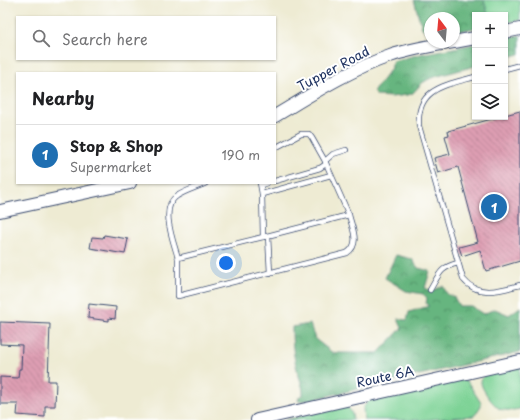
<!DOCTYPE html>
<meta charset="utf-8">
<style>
:root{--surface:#fff;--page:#f2f2f2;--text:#202124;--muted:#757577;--line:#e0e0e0;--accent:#1f6fb2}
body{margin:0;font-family:"Playpen Sans",sans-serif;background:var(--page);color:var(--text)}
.controls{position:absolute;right:12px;top:12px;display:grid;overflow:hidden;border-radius:0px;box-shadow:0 1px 3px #0004}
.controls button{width:36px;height:36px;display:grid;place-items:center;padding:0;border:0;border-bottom:1px solid var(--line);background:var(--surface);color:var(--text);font:20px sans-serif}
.compass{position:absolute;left:424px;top:12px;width:36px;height:36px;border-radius:50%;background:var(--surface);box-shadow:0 1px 3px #0004;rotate:344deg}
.you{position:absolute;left:226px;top:263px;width:14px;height:14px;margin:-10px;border:3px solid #fff;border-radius:50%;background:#1a73e8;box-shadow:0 0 0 6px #1a73e833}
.badge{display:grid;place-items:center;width:26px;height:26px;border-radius:50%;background:var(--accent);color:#fff;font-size:13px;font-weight:700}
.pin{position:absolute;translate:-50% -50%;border:2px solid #fff;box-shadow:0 1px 4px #0006}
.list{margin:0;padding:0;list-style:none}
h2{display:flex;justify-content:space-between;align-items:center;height:52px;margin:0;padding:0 16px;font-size:17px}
h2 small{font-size:13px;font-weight:400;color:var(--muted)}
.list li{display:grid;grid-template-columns:26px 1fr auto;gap:12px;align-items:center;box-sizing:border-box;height:60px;padding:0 16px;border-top:1px solid var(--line)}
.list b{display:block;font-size:15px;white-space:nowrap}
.list p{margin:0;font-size:13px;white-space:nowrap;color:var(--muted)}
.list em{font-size:13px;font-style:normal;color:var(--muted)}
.icon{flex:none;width:22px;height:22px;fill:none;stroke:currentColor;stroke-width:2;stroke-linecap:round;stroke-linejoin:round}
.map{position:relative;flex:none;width:520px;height:420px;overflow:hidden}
.search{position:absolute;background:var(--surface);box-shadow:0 1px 3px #0004;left:16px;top:16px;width:260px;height:44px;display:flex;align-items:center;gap:10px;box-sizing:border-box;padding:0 14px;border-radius:0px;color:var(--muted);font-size:15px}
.panel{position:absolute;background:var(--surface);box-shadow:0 1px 3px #0004;left:16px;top:72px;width:260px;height:112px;border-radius:0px}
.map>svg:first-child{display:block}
.green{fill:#7ed396;stroke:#4c817a}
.forest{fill:url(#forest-crowns);stroke:#40726e}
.building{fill:url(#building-back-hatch)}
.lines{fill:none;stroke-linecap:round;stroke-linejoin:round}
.service-casing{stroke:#3b4b70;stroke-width:6}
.secondary-casing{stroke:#3b4b70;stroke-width:14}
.service{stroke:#fff;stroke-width:4.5}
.secondary{stroke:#fff;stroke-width:12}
.labels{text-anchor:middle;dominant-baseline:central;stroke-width:4;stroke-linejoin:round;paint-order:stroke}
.street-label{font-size:13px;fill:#1b2f5e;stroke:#fff}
</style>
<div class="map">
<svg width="520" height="420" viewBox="0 0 520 420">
<defs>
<pattern id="forest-crowns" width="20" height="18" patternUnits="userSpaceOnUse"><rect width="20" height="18" fill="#66b57f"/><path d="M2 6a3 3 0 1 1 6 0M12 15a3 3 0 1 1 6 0" fill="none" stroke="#53946b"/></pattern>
<pattern id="building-back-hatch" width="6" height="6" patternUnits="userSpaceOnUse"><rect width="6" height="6" fill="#de9eb2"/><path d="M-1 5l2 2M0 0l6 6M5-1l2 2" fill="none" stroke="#b38194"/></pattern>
</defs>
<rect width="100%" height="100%" fill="#fff"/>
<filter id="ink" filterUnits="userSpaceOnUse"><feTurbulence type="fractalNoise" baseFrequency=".025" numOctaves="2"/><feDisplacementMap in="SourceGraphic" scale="8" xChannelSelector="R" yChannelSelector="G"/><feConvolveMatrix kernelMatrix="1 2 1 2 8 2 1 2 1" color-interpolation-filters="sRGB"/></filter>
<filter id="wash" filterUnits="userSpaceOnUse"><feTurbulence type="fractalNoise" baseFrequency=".012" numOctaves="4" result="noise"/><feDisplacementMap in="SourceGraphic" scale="16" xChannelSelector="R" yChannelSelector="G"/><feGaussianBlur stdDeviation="0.9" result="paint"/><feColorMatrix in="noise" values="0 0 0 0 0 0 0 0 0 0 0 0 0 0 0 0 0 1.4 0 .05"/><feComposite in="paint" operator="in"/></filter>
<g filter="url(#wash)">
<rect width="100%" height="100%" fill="#eeebd3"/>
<g class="green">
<path d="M 484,0 L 520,0 L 520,20 L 505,23 L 505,15 L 488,15 Z"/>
<path d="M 520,366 L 520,409 C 514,410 506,411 500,409 C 494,406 482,390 481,383 C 481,380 482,377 484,375 Z"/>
<path d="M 461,380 L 467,381 L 481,403 L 481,406 L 474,416 L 422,420 L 364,420 L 363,408 L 369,400 Z"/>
<path d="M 342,406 C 351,407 352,413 353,420 L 285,420 Z"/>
</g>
<g class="forest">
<path d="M 414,0 L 484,0 L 488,15 L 475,15 L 475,28 L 454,32 L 454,18 L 430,18 L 430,35 L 422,28 Z"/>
<path d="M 520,35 L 520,54 L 505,58 L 505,38 Z"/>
<path d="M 475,44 L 475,66 L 431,78 L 422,83 L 413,93 L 408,95 L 391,97 L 377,96 L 373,92 L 390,70 L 393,61 L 421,54 Z"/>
<path d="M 396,255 L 412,259 L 418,268 L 430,271 L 425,288 L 432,291 L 443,286 L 447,294 L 454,297 L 459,306 L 471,306 L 483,314 L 495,309 L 509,315 L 520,307 L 520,352 L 305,401 L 298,401 L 299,397 L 303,394 C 303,385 299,378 297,369 C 293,355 292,342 292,327 L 310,324 L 315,339 L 333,353 L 378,353 L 402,328 L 398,319 L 407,320 L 409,312 L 429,306 L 426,304 L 427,298 L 423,294 L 406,291 L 385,278 Z"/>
</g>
<g id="blocks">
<g class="building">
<path d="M 520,111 L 520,261 L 486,271 L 480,250 L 462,256 L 459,247 L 478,242 L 458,167 L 438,173 L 434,158 L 450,154 L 445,136 L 449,135 L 448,131 L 499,117 L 505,117 L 505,115 Z"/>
<path d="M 104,235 L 128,239 L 125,254 L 90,248 L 92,237 L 103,238 Z"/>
<path d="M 89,304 L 116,307 L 115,319 L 109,318 L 109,321 L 88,318 Z"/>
<path d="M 0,322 L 50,324 L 48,381 L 56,381 L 55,406 L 45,406 L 45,417 L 17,415 L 18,404 L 0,404 L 0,377 L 18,378 L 19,369 L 21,369 L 22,345 L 0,344 Z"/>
</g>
</g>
</g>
<g filter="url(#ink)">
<use href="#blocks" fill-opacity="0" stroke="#3b4b70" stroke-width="1"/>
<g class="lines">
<g class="service-casing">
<g id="service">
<path d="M 505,69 L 520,65"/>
<path d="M 475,77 C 446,85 416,88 419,126 L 463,279 C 478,298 501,290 520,285"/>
<path d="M 325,161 L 333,154 L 346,150"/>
<path d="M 275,181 L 320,168 L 326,164"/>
<path d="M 260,183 L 262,194 L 263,237 L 349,215 L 325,161 L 312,138 L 309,134 L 301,134 L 275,148"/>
<path d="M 261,185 L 267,183"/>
<path d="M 262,194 L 331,175"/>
<path d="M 268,236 L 270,273"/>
<path d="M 263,237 L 178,258 L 178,296 L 347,253 C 361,244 352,228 349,215"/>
<path d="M 178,258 C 174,243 159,207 177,196 C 184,191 198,187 206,183"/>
<path d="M 430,290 C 439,275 440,267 458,263"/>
</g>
</g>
<g class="secondary-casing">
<g id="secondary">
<path d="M 505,32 L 520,29"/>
<path d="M 454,42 L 475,38"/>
<path d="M 275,116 C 312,94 349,70 390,56 C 410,49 432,46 453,42"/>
<path d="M 0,211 L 130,183"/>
<path d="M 257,420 L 520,361"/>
</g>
</g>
<use href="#service" class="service"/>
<use href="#secondary" class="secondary"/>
</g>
</g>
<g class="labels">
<g class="street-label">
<text transform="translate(333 68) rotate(-28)">Tupper Road</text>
<text transform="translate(385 376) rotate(-12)">Route 6A</text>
</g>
</g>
</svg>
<div class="controls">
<button>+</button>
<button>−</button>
<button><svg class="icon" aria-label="layers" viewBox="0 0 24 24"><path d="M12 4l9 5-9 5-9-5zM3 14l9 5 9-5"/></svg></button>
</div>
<svg class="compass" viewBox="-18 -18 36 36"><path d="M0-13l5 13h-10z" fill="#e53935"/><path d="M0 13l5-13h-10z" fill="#757577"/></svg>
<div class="you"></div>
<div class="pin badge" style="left:494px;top:207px">1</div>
<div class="search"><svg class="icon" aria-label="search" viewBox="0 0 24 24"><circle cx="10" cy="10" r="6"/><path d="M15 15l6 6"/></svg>Search here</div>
<section class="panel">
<h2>Nearby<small></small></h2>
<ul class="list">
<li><span class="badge">1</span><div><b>Stop &amp; Shop</b><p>Supermarket</p></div><em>190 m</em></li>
</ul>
</section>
</div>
